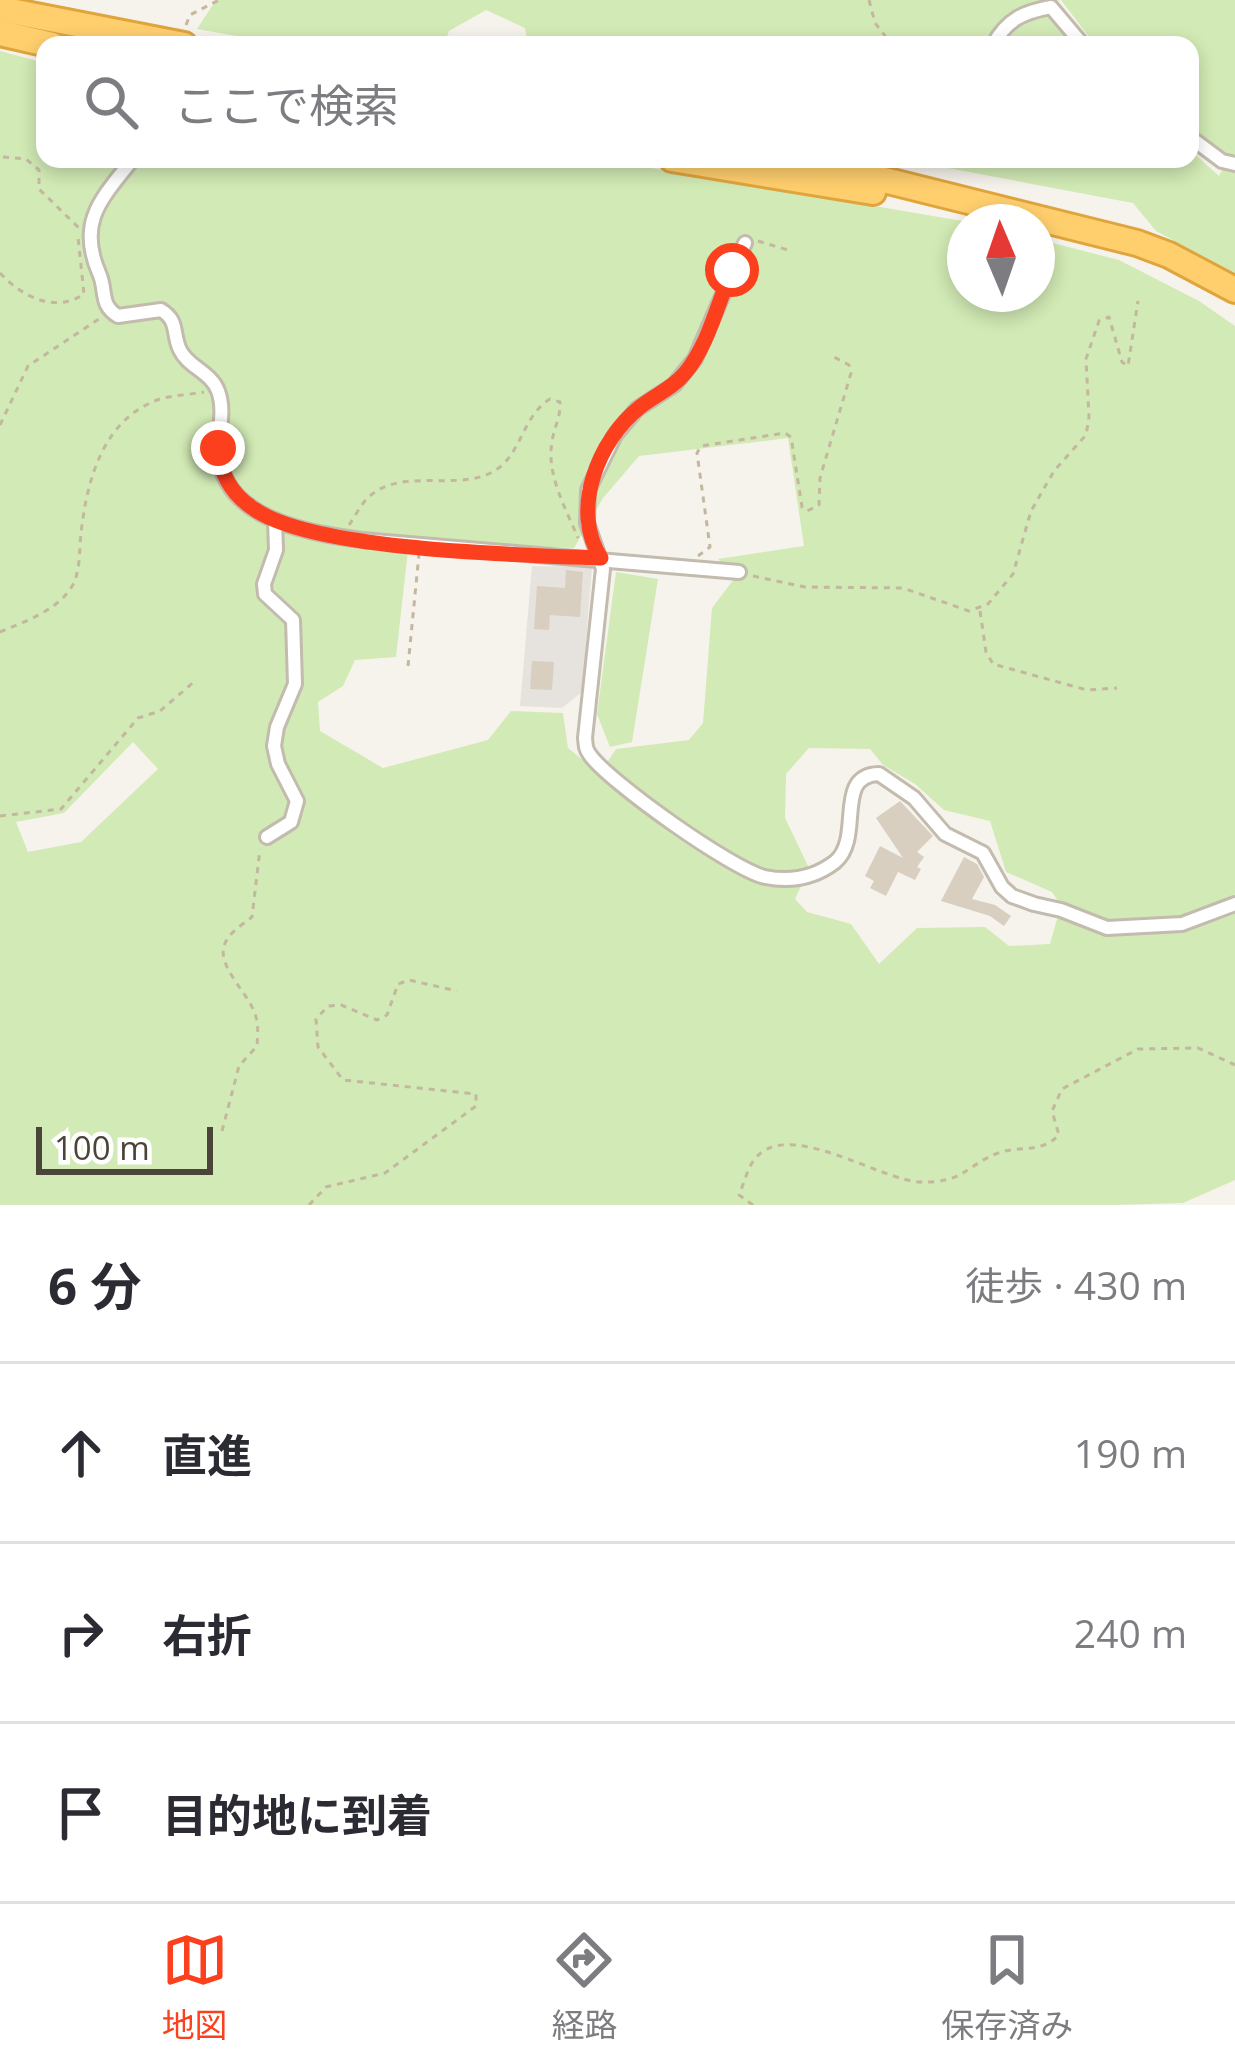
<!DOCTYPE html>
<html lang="ja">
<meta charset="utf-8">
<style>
:root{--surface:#fff;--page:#f2f2f3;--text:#2b2b33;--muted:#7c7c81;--line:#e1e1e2;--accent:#fc3f1d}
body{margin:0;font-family:"Open Sans","Noto Sans JP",sans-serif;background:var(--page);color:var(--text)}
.compass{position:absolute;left:947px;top:204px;width:108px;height:108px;border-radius:50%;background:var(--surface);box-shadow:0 6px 18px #0003;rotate:358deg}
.scale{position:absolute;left:36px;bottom:30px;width:177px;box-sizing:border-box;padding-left:12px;border:6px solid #4b4439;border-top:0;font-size:33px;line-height:42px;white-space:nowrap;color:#4b4439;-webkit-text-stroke:9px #fff;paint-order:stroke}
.stop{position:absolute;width:36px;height:36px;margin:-27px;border:9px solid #fc3f1d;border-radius:50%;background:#fff}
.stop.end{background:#fc3f1d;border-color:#fff;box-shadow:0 3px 12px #0008}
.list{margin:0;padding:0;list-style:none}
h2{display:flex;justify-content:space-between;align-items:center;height:156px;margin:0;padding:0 48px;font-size:51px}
h2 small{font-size:39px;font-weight:400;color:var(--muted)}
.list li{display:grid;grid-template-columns:78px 1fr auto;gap:36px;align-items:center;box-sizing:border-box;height:180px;padding:0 48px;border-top:3px solid var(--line)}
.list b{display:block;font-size:45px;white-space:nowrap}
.list em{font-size:39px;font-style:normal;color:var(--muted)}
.icon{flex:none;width:66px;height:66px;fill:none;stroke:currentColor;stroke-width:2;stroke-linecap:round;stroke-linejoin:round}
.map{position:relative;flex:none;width:1235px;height:1205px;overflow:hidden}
.search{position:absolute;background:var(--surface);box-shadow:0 6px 18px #0003;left:36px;right:36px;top:36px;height:132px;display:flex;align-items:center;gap:30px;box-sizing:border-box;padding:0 42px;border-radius:24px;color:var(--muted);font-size:45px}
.sheet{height:696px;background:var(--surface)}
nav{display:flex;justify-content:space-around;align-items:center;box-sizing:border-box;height:168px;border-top:3px solid var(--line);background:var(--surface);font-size:33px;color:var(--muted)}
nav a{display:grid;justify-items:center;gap:6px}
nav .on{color:var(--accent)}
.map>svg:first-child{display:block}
.industrial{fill:#e6e2dd}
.green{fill:#d2eab5;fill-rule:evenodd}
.building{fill:#d8cfc1}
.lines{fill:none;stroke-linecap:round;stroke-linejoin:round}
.street-casing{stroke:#c2bbae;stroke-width:18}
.highway-casing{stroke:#e0a43c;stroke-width:30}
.path{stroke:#c4b79f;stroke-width:3;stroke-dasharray:6 6;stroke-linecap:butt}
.street{stroke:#fff;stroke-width:12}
.highway{stroke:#ffcf6e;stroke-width:24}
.route{stroke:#fc3f1d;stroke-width:15}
</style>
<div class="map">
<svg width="1235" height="1205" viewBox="0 0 1235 1205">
<rect width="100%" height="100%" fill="#f6f3ec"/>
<path class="industrial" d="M 532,566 L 592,567 L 582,692 L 562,708 L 520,706 Z"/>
<g class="green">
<path d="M 216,0 L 1061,0 C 1022,4 1009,13 991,45 L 528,45 L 525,28 L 486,10 L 449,31 L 444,45 L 287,45 L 197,29 Z"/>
<path d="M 1061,0 L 1235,0 L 1235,273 L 1156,231 L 1133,203 L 900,159 L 1190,159 L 1190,150 L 1219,176 L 1227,160 L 1190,130 L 1190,45 L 1095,45 Z"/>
<path d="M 1047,16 L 1074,45 L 1002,45 L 1014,26 Z"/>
<path d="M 0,51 L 45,63 L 45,159 L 599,159 L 968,222 L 965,294 L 1037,294 L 1037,239 L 1119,260 L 1199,301 L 1235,326 L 1235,1180 L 1183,1203 L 1111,1205 L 0,1205 ZM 788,438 L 804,546 L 718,559 L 734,579 L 712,608 L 703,723 L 689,740 L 616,749 L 608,761 L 662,823 L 568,748 L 563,713 L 511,711 L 488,740 L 383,768 L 320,731 L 318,702 L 343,686 L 355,660 L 396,657 L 409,541 L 574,548 L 603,498 L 639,456 ZM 133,742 L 158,769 L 81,842 L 28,852 L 16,822 L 64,813 ZM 809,748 L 870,749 L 883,765 L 915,784 L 944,810 L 990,821 L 1006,872 L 1052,892 L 1061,905 L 1050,944 L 1009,946 L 985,927 L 917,928 L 879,964 L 851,924 L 807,912 L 795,899 L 809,868 L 785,818 L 786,774 Z"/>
<path d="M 616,572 L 658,579 L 632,742 L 610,747 L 597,714 Z"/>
</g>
<g class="building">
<path d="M 566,570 L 583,572 L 580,617 L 550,615 L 549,630 L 534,629 L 537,586 L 565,588 Z"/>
<path d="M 532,661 L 554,662 L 552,690 L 530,689 Z"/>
<path d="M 900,801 L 933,836 L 917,852 L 924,857 L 917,867 L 921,869 L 915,880 L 898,872 L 886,896 L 870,888 L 874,881 L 865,876 L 880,846 L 903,858 L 876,818 Z"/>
<path d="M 964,857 L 977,864 L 984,877 L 972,899 L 995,905 L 1011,916 L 1004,926 L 990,916 L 941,901 Z"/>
</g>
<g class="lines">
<g class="street-casing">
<g id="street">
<path d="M 993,45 C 1007,19 1024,12 1051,7 L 1083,45"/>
<path d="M 1190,137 L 1222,161 L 1235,164"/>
<path d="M 133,159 C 101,199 77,222 99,273 C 107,290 99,305 118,316 L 161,310 C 179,321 172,333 180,350 C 188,367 211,372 218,391 C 226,412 217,435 219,456 C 226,521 311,533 362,540 L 739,572"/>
<path d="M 745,243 L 695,359 L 674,385 L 637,409 L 615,435 L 588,490 L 587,523 L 603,569 L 585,738 C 586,746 585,748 590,755 C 609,782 733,870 765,877 C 790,882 814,878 835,862 C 864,838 833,775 879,774 L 914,798 L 945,834 L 983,853 L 1002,887 L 1012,896 L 1034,904 L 1061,910 L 1107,928 L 1182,924 L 1235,904"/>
<path d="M 267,837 L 291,822 L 297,801 L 278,764 L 274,746 L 277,727 L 295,684 L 293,620 L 265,594 L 264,584 L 276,550 L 275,520"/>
</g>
</g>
<g class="highway-casing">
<g id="highway">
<path d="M 0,9 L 184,45"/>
<path d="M 0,33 L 52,45"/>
<path d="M 672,159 L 873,192"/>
<path d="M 800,159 L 1137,243 L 1169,255 L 1235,290"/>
</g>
</g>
<g class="path">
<path d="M 869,0 L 875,23 L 892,45"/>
<path d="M 186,25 L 190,15 L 219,0"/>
<path d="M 3,157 L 26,159 L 39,170 L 39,189 L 80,229"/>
<path d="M 758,241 L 788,250"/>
<path d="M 0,273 C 21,296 55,314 84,294 L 78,237"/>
<path d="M 0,425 L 28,366 L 102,317"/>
<path d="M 349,525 C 356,515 362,502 371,495 C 406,466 465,495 500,467 C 522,449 524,415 550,399 L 560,402 C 561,417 554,427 552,442 C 546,474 566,509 578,538"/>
<path d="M 698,556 L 710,547 L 697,453 L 701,446 L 785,433 L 791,437 L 802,507 L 807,511 L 819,505 L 820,478 L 851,373 L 849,365 L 834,357"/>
<path d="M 753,576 L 805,587 L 903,588 L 969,611 L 988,604 L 1013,574 L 1031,511 L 1054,471 L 1086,435 L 1089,417 L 1086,359 L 1099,321 L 1109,317 L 1122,362 L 1128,366 L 1138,301"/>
<path d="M 980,611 L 986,652 L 993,664 L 1087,690 L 1117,688"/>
<path d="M 0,632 C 25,621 55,612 71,588 C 81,573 79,550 81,533 C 87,481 102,421 157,400 C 171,395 189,395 204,392"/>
<path d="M 408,666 L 419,554"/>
<path d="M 0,816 L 61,809 L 138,718 L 160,711 L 195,681"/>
<path d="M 222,1131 L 239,1066 L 257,1046 C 258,1032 259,1020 252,1007 C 244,990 218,965 224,946 C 228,933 242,925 252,917 L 260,849"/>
<path d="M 309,1205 L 326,1187 L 385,1173 L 476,1106 L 476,1094 L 343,1080 L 318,1047 L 316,1019 L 328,1006 L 341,1005 L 377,1020 L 387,1015 L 398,984 L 409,980 L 457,991"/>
<path d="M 753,1205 L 739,1195 C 744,1184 747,1169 754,1160 C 786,1116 880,1181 921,1182 C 965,1183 966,1165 998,1153 C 1021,1145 1040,1154 1059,1135 L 1052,1111 L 1062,1089 L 1138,1049 L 1198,1048 L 1235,1065"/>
</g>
<use href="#street" class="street"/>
<use href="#highway" class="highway"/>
</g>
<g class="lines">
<path class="route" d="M 218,448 C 220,474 231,494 254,509 C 314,551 523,555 601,558 C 570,511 598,440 640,407 C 655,395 673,388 685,373 C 708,346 718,302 732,270"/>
</g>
</svg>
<svg class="compass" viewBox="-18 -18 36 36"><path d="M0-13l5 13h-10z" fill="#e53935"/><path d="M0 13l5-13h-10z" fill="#7c7c81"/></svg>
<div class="scale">100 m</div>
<div class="stop" style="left:732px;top:270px"></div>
<div class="stop end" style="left:218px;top:448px"></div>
<div class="search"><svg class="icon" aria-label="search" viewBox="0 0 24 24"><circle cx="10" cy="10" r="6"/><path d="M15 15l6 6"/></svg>ここで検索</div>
</div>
<section class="sheet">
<h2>6 分<small>徒歩 · 430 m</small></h2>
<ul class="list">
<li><svg class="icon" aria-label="ahead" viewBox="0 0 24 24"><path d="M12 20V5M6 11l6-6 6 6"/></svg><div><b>直進</b></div><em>190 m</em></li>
<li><svg class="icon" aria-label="right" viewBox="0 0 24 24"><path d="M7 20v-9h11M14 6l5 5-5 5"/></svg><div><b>右折</b></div><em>240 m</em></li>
<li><svg class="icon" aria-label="arrive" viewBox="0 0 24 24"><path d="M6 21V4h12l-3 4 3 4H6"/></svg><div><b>目的地に到着</b></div></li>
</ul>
</section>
<nav>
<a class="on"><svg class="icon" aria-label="map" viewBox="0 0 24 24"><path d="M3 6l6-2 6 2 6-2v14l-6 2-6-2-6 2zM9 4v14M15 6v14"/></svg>地図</a>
<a><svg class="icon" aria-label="directions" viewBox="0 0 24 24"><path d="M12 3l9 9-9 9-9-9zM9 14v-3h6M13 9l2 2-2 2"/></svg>経路</a>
<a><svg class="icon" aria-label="saved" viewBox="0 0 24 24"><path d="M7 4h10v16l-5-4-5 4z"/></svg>保存済み</a>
</nav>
